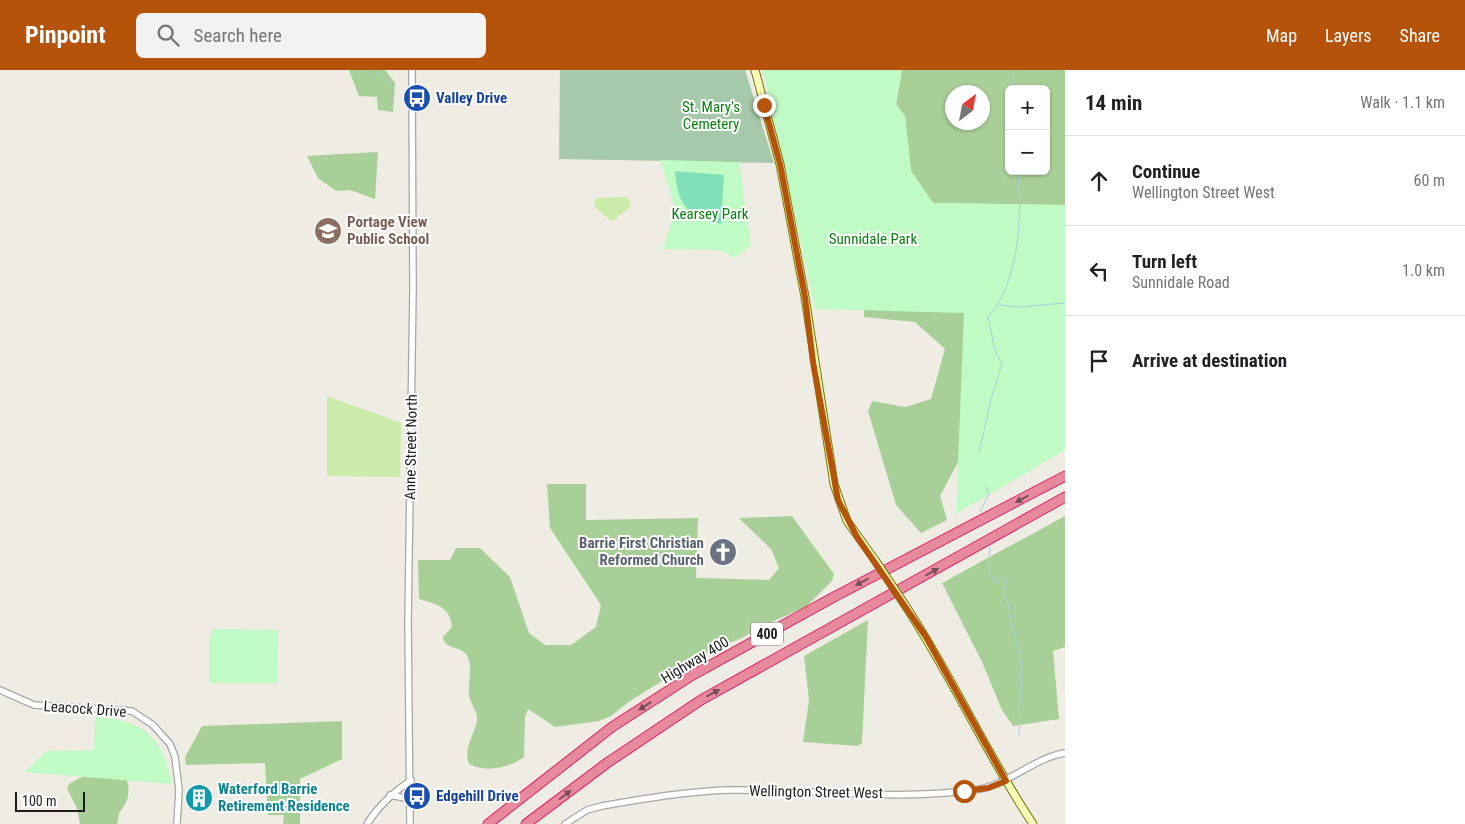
<!DOCTYPE html>
<meta charset="utf-8">
<style>
:root{--surface:#fff;--page:#f2f2f2;--text:#202124;--muted:#757577;--line:#e0e0e0;--accent:#b45309}
body{margin:0;font-family:"Roboto Condensed",sans-serif;background:var(--page);color:var(--text)}
.controls{position:absolute;right:15px;top:15px;display:grid;overflow:hidden;border-radius:8px;box-shadow:0 1px 4px #0004}
.controls button{width:45px;height:45px;display:grid;place-items:center;padding:0;border:0;border-bottom:1px solid var(--line);background:var(--surface);color:var(--text);font:25px sans-serif}
.compass{position:absolute;left:945px;top:15px;width:45px;height:45px;border-radius:50%;background:var(--surface);box-shadow:0 1px 4px #0004;rotate:32deg}
.scale{position:absolute;left:15px;bottom:12px;width:70px;box-sizing:border-box;padding-left:5px;border:2px solid #1e1e1e;border-top:0;font-size:14px;line-height:18px;white-space:nowrap;color:#1e1e1e;-webkit-text-stroke:4px #fff;paint-order:stroke}
.stop{position:absolute;width:15px;height:15px;margin:-11px;border:4px solid #b45309;border-radius:50%;background:#fff}
.stop.end{background:#b45309;border-color:#fff;box-shadow:0 1px 5px #0008}
.list{margin:0;padding:0;list-style:none}
h2{display:flex;justify-content:space-between;align-items:center;height:65px;margin:0;padding:0 20px;font-size:21px}
h2 small{font-size:16px;font-weight:400;color:var(--muted)}
.list li{display:grid;grid-template-columns:32px 1fr auto;gap:15px;align-items:center;box-sizing:border-box;height:90px;padding:0 20px;border-top:1px solid var(--line)}
.list b{display:block;font-size:19px;white-space:nowrap}
.list p{margin:0;font-size:16px;white-space:nowrap;color:var(--muted)}
.list em{font-size:16px;font-style:normal;color:var(--muted)}
.icon{flex:none;width:28px;height:28px;fill:none;stroke:currentColor;stroke-width:2;stroke-linecap:round;stroke-linejoin:round}
.map{position:relative;flex:none;width:1065px;height:754px;overflow:hidden}
header{display:flex;align-items:center;gap:30px;box-sizing:border-box;height:70px;padding:0 25px;background:var(--accent);color:#fff}
header strong{font-size:24px}
nav{display:flex;gap:28px;margin-inline-start:auto;font-size:18px}
.search{width:350px;height:45px;background:var(--page);display:flex;align-items:center;gap:12px;box-sizing:border-box;padding:0 18px;border-radius:8px;color:var(--muted);font-size:19px}
main{display:flex}
aside{flex:1;background:var(--surface)}
.map>svg:first-child{display:block}
.grass{fill:#caeba9}
.forest{fill:#a9cf98;fill-rule:evenodd}
.cemetery{fill:#a5c9aa}
.park{fill:#c0fac4}
.pitch{fill:#81e0ba}
.lines{fill:none;stroke-linecap:round;stroke-linejoin:round}
.stream{stroke:#a4d1de;stroke-width:1}
.tertiary-casing{stroke:#a5a5a5;stroke-width:8}
.secondary-casing{stroke:#6d7803;stroke-width:9}
.motorway-casing{stroke:#de2164;stroke-width:11}
.tertiary{stroke:#fff;stroke-width:5.5}
.secondary{stroke:#f8fbb7;stroke-width:7}
.motorway{stroke:#e88a9d;stroke-width:9}
.secondary-bridge-casing{stroke:#6d7803;stroke-width:9;stroke-linecap:butt}
.secondary-bridge{stroke:#f8fbb7;stroke-width:7}
.oneway{fill:#794f57}
.route{stroke:#b45309;stroke-width:6}
.labels{text-anchor:middle;dominant-baseline:central;stroke-width:4;stroke-linejoin:round;paint-order:stroke}
.shield{fill:#fff;stroke:#626262;stroke-width:1}
.shield-label{font-size:14px;font-weight:bold;fill:#1e1e1e}
.transit-label{font-size:15px;font-weight:bold;fill:#164399;stroke:#fff;text-anchor:start}
.park-label{font-size:15px;fill:#0a7f12;stroke:#fff}
.education-label{font-size:15px;font-weight:bold;fill:#785e54;stroke:#fff;text-anchor:start}
.street-label{font-size:15px;fill:#1e1e1e;stroke:#fff}
.worship-label{font-size:15px;font-weight:bold;fill:#5b616d;stroke:#fff;text-anchor:end}
.culture-label{font-size:15px;font-weight:bold;fill:#0d838f;stroke:#fff;text-anchor:start}
</style>
<header>
<strong>Pinpoint</strong>
<div class="search"><svg class="icon" aria-label="search" viewBox="0 0 24 24"><circle cx="10" cy="10" r="6"/><path d="M15 15l6 6"/></svg>Search here</div>
<nav><a>Map</a><a>Layers</a><a>Share</a></nav>
</header>
<main>
<div class="map">
<svg width="1065" height="754" viewBox="0 0 1065 754">
<rect width="100%" height="100%" fill="#efece4"/>
<g class="grass">
<path d="M 626,127 L 631,133 L 629,138 L 614,150 L 611,151 L 595,137 L 594,131 L 598,128 Z"/>
<path d="M 327,326 L 401,353 L 400,407 L 327,406 Z"/>
</g>
<g class="forest">
<path d="M 349,0 L 385,0 L 395,13 L 393,42 L 378,40 L 377,27 L 359,26 Z"/>
<path d="M 902,0 L 1065,0 L 1065,135 L 933,133 L 911,101 L 905,46 L 896,34 ZM 1009,19 L 1046,19 L 1046,101 L 1009,101 ZM 952,22 L 982,22 L 982,52 L 952,52 Z"/>
<path d="M 378,82 L 375,129 L 350,120 L 336,121 L 318,108 L 307,86 Z"/>
<path d="M 967,221 L 959,390 L 940,426 L 947,450 L 921,463 L 896,435 L 868,341 L 872,331 L 905,337 L 931,329 L 945,279 L 915,252 L 864,247 L 864,232 Z"/>
<path d="M 547,414 L 586,414 L 586,450 L 698,448 L 696,508 L 769,510 L 779,498 L 771,479 L 739,448 L 792,446 L 834,504 L 832,511 L 806,537 L 762,556 L 742,568 L 712,580 L 630,631 L 611,646 L 599,651 L 555,657 L 528,639 L 525,647 L 524,687 C 509,698 485,703 469,694 C 462,675 478,662 477,647 C 476,639 470,633 469,625 C 468,613 472,602 469,590 C 466,575 444,581 443,567 L 452,557 C 451,537 436,534 419,529 L 418,490 L 450,490 L 456,478 L 480,478 L 510,507 L 529,563 L 545,575 L 571,575 L 596,557 L 601,535 L 550,458 Z"/>
<path d="M 1065,446 L 1065,577 L 1053,581 L 1059,649 L 1013,656 L 1002,640 L 982,592 L 942,513 Z"/>
<path d="M 868,550 L 862,673 L 858,676 L 803,672 L 809,630 L 804,586 Z"/>
<path d="M 342,651 L 342,689 L 300,709 L 300,754 L 283,754 L 284,745 L 268,745 L 265,693 L 186,695 L 185,687 L 202,656 Z"/>
<path d="M 83,706 L 127,710 C 131,725 127,733 119,743 L 117,754 L 80,754 L 77,738 L 67,719 L 69,714 Z"/>
</g>
<path class="cemetery" d="M 560,0 L 745,0 L 774,93 L 559,89 Z"/>
<g class="park">
<path d="M 763,0 L 902,0 L 896,34 L 905,46 L 911,101 L 933,133 L 1065,135 L 1065,380 L 956,444 L 964,243 L 815,239 Z"/>
<path d="M 660,90 L 739,92 L 751,176 L 734,188 L 725,182 L 717,180 L 663,179 L 675,138 Z"/>
<path d="M 213,559 L 278,560 L 277,613 L 209,613 L 209,570 Z"/>
<path d="M 95,647 C 144,650 162,666 172,714 L 25,702 L 47,681 L 94,680 Z"/>
</g>
<path class="pitch" d="M 675,101 L 724,105 L 721,154 C 689,148 677,135 675,101 Z"/>
<g class="lines">
<g class="stream">
<path d="M 374,0 L 392,17"/>
<path d="M 1013,0 L 1013,19"/>
<path d="M 999,235 L 1021,237 L 1065,233"/>
<path d="M 979,383 L 991,329 L 1002,294 L 995,281 L 988,247 C 1020,210 1022,148 1018,101"/>
<path d="M 980,442 L 989,424 L 986,417"/>
<path d="M 990,478 L 989,504 L 996,513 L 1004,508 L 1007,511 L 1003,523 L 1007,530 L 1021,594 L 1019,665"/>
</g>
<g class="tertiary-casing">
<g id="tertiary">
<path d="M 0,620 L 34,635 L 132,641 L 153,655 L 170,674 L 175,687 L 179,720 L 177,754"/>
<path d="M 390,725 L 405,728 L 411,732"/>
<path d="M 367,754 C 379,735 393,723 411,710"/>
<path d="M 410,754 L 408,551 L 413,219 L 412,0"/>
<path d="M 565,754 L 587,740 L 602,736 C 643,729 688,721 730,720 C 811,719 893,731 974,720 C 1008,716 1033,688 1065,683"/>
</g>
</g>
<g class="secondary-casing">
<g id="secondary">
<path d="M 755,0 L 780,94 L 805,227 L 834,414 L 847,451 L 875,490"/>
<path d="M 905,535 C 952,606 986,684 1033,754"/>
</g>
</g>
<g class="motorway-casing">
<g id="motorway">
<path d="M 488,754 L 612,657 L 691,606 L 832,528 L 1065,406"/>
<path d="M 526,754 L 607,693 L 701,630 L 1065,427"/>
</g>
</g>
<use href="#tertiary" class="tertiary"/>
<use href="#secondary" class="secondary"/>
<use href="#motorway" class="motorway"/>
<g class="secondary-bridge-casing">
<path id="secondary-bridge" d="M 875,490 L 905,535"/>
</g>
<use href="#secondary-bridge" class="secondary-bridge"/>
</g>
<defs><path id="oneway-solid" d="M-6-.8H1V-3.2L6.5 0L1 3.2V.8H-6Z" transform="scale(1.25)"/></defs>
<g class="oneway">
<use href="#oneway-solid" transform="translate(1022 429) rotate(152)"/>
<use href="#oneway-solid" transform="translate(932 502) rotate(-29)"/>
<use href="#oneway-solid" transform="translate(862 512) rotate(152)"/>
<use href="#oneway-solid" transform="translate(713 623) rotate(-29)"/>
<use href="#oneway-solid" transform="translate(645 636) rotate(147)"/>
<use href="#oneway-solid" transform="translate(565 725) rotate(-37)"/>
</g>
<g class="lines">
<path class="route" d="M 764,35 L 780,94 L 805,227 L 813,292 L 838,430 L 857,467 L 926,567 L 1006,711 L 988,718 L 964,721"/>
</g>
<defs>
<g id="bus-disc" transform="scale(1.4375)"><circle r="9.5" fill="#1a4fb4" stroke="#fff"/><path d="M-5-6H5V4H4V6H2V4H-2V6H-4V4H-5ZM-3.5-4V0h7V-4ZM-3.5 1.2v1.5H-2V1.2ZM2 1.2v1.5H3.5V1.2Z" fill="#fff"/></g>
<g id="school-disc" transform="scale(1.4375)"><circle r="9.5" fill="#8d6e63" stroke="#fff"/><path d="M0-5L7-2L0 1L-7-2ZM-4 1L0 2.5L4 1V4Q0 6-4 4Z" fill="#fff"/></g>
<g id="church-disc" transform="scale(1.4375)"><circle r="9.5" fill="#6b7280" stroke="#fff"/><path d="M-1.2-6h2.4v3.5h3.3v2.4h-3.3V6h-2.4V-.1h-3.3v-2.4h3.3Z" fill="#fff"/></g>
<g id="building-disc" transform="scale(1.4375)"><circle r="9.5" fill="#0f9aa8" stroke="#fff"/><path d="M-4-6H4V6H1V3H-1V6H-4ZM-2.5-4.3h1.7v1.8h-1.7ZM.8-4.3h1.7v1.8H.8ZM-2.5-1h1.7V.8h-1.7ZM.8-1h1.7V.8H.8Z" fill="#fff"/></g>
</defs>
<g fill-rule="evenodd">
<use href="#bus-disc" x="417" y="28"/>
<use href="#school-disc" x="328" y="161"/>
<use href="#church-disc" x="723" y="482"/>
<use href="#bus-disc" x="417" y="726"/>
<use href="#building-disc" x="199" y="728"/>
</g>
<g class="labels">
<rect class="shield" x="751" y="552.5" width="32" height="23" rx="4"/>
<g class="shield-label">
<text x="767" y="564">400</text>
</g>
<g class="transit-label">
<text x="436" y="28">Valley Drive</text>
<text x="436" y="726">Edgehill Drive</text>
</g>
<g class="park-label">
<text x="711" y="37">St. Mary's<tspan x="711" dy="17">Cemetery</tspan></text>
<text x="710" y="144">Kearsey Park</text>
<text x="873" y="169">Sunnidale Park</text>
</g>
<g class="education-label">
<text x="347" y="152">Portage View<tspan x="347" dy="17">Public School</tspan></text>
</g>
<g class="street-label">
<text transform="translate(411 377) rotate(-89)">Anne Street North</text>
<text transform="translate(695 590) rotate(-31)">Highway 400</text>
<text transform="translate(85 639) rotate(4)">Leacock Drive</text>
<text transform="translate(816 722) rotate(1)">Wellington Street West</text>
</g>
<g class="worship-label">
<text x="704" y="473">Barrie First Christian<tspan x="704" dy="17">Reformed Church</tspan></text>
</g>
<g class="culture-label">
<text x="218" y="719">Waterford Barrie<tspan x="218" dy="17">Retirement Residence</tspan></text>
</g>
</g>
</svg>
<div class="controls">
<button>+</button>
<button>−</button>
</div>
<svg class="compass" viewBox="-18 -18 36 36"><path d="M0-13l5 13h-10z" fill="#e53935"/><path d="M0 13l5-13h-10z" fill="#757577"/></svg>
<div class="scale">100 m</div>
<div class="stop" style="left:964px;top:721px"></div>
<div class="stop end" style="left:764px;top:35px"></div>
</div>
<aside>
<h2>14 min<small>Walk · 1.1 km</small></h2>
<ul class="list">
<li><svg class="icon" aria-label="ahead" viewBox="0 0 24 24"><path d="M12 20V5M6 11l6-6 6 6"/></svg><div><b>Continue</b><p>Wellington Street West</p></div><em>60 m</em></li>
<li><svg class="icon" aria-label="left" viewBox="0 0 24 24"><path d="M17 20v-9H6M10 6l-5 5 5 5"/></svg><div><b>Turn left</b><p>Sunnidale Road</p></div><em>1.0 km</em></li>
<li><svg class="icon" aria-label="arrive" viewBox="0 0 24 24"><path d="M6 21V4h12l-3 4 3 4H6"/></svg><div><b>Arrive at destination</b></div></li>
</ul>
</aside>
</main>
